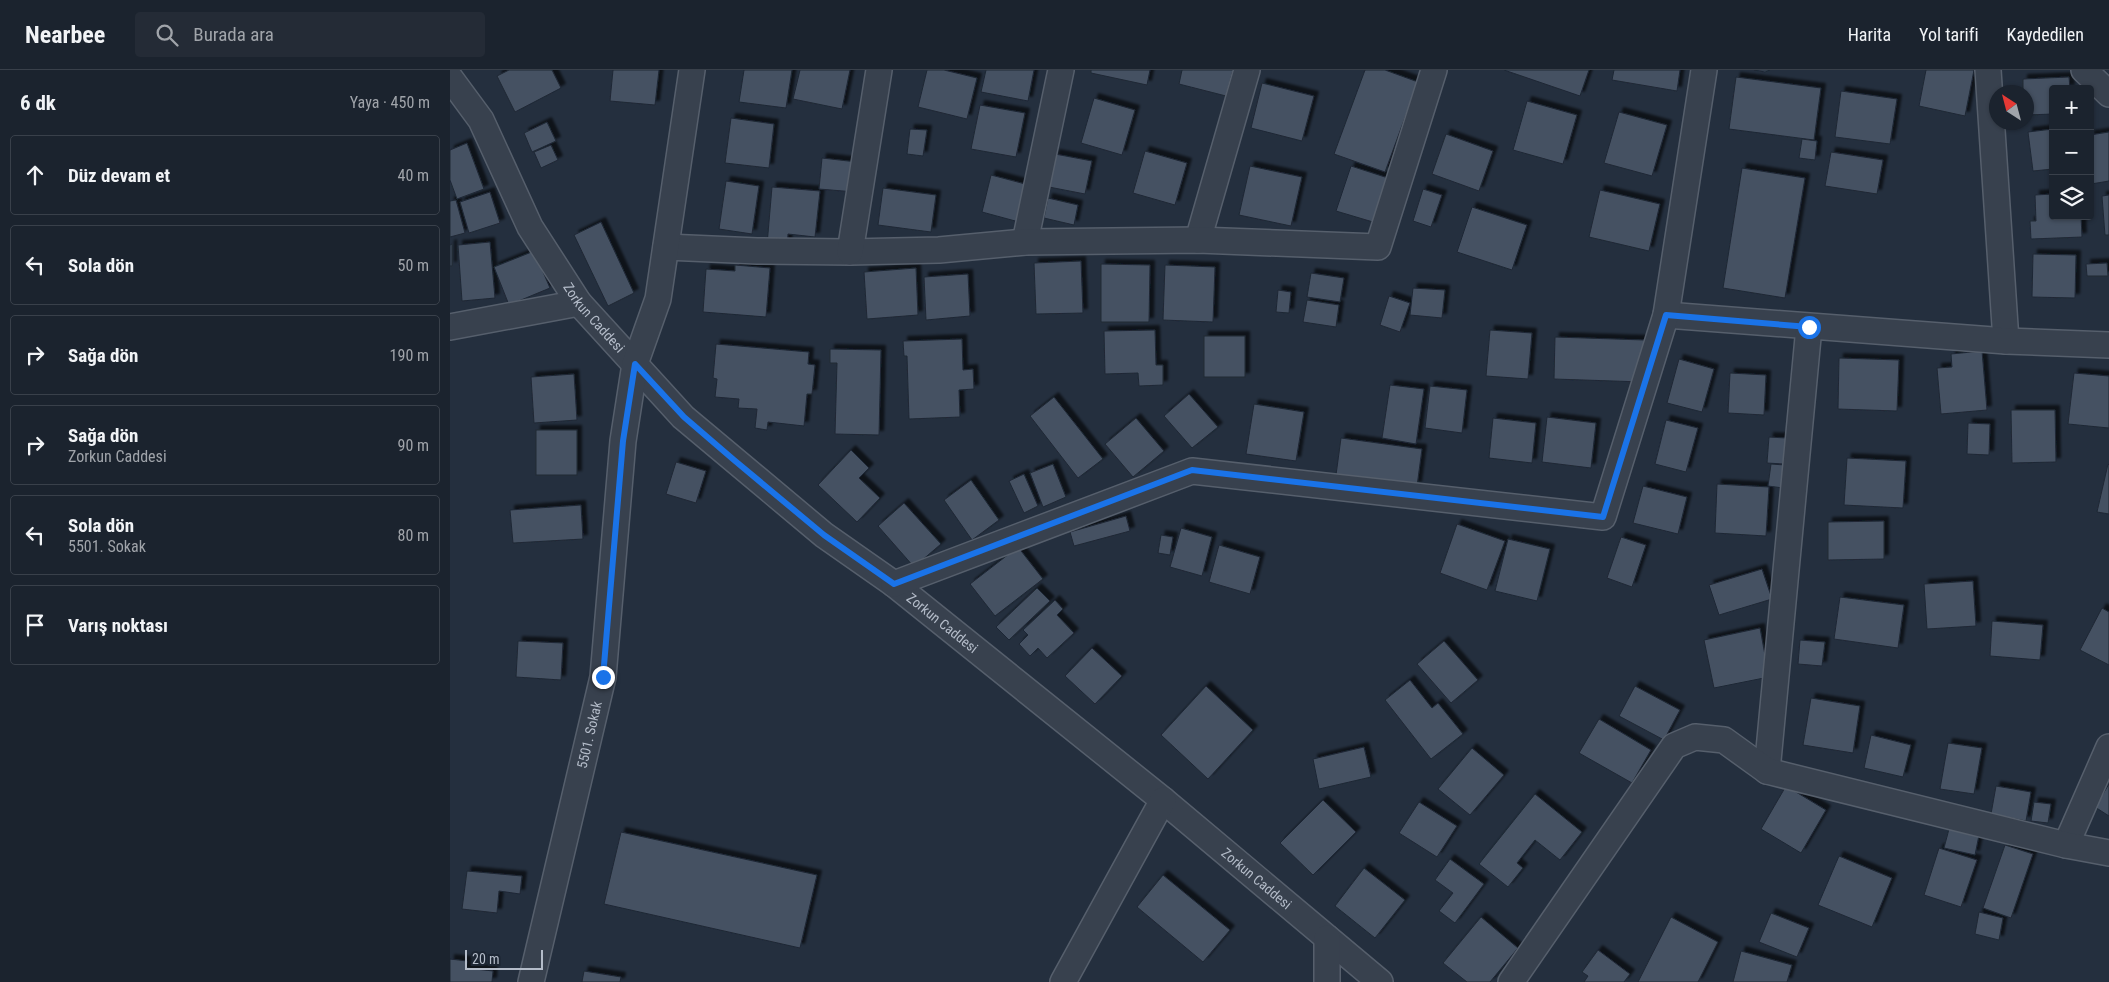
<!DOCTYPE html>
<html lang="tr">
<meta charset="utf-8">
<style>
:root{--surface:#1b232e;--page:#242b36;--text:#f1f3f6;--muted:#a0a4aa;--line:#39404a}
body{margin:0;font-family:"Roboto Condensed",sans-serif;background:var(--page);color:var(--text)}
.controls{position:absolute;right:15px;top:15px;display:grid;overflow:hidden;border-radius:5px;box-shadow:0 1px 4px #0004}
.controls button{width:45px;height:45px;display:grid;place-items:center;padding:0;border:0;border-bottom:1px solid var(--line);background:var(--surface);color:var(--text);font:25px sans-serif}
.compass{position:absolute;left:1539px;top:15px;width:45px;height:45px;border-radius:50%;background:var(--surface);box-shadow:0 1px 4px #0004;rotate:324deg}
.scale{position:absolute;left:15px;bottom:12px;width:78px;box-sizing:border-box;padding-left:5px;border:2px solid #b4bcc9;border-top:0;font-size:14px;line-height:18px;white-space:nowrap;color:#b4bcc9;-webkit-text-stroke:4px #1d2633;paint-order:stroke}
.stop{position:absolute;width:15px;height:15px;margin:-11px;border:4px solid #1a73e8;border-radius:50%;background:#fff}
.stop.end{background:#1a73e8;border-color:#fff;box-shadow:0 1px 5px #0008}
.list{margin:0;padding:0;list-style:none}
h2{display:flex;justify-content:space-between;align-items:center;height:65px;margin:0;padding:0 20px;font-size:21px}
h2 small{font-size:16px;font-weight:400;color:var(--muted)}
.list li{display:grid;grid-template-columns:32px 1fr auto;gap:15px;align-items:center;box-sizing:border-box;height:80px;margin:0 10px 10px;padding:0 10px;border:1px solid var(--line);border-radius:5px}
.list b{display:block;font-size:19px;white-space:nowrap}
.list p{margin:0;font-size:16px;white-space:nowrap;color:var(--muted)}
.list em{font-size:16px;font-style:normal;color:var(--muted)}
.icon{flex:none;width:28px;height:28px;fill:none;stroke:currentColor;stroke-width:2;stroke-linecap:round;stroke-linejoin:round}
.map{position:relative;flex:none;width:1659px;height:912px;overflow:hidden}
header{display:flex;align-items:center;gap:30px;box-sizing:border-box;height:70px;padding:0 25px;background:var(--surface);border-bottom:1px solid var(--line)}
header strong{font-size:24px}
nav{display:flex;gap:28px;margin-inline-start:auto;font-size:18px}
.search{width:350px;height:45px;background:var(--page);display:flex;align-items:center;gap:12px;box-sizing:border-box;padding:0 18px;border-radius:5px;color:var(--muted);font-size:19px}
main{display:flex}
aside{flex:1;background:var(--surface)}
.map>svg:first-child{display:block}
.building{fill:#455162;stroke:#1f2835;filter:url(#shadow)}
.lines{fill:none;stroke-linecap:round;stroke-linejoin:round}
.minor-casing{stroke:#565f6c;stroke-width:28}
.minor{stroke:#38414e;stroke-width:25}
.route{stroke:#1a73e8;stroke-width:6}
.labels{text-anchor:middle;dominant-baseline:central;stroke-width:4;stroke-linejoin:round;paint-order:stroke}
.street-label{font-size:14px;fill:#b4bcc9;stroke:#1d2633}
</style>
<header>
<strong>Nearbee</strong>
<div class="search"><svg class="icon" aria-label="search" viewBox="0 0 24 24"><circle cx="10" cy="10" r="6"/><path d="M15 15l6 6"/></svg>Burada ara</div>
<nav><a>Harita</a><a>Yol tarifi</a><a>Kaydedilen</a></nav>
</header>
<main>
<aside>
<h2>6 dk<small>Yaya · 450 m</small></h2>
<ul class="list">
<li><svg class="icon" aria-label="ahead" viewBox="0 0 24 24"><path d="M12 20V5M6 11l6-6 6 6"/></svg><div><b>Düz devam et</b></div><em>40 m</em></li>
<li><svg class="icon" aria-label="left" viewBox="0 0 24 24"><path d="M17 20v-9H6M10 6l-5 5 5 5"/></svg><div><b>Sola dön</b></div><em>50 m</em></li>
<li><svg class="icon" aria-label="right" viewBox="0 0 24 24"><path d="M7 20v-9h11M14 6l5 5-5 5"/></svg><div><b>Sağa dön</b></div><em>190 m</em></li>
<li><svg class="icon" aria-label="right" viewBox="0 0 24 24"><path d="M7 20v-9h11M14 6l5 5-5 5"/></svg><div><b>Sağa dön</b><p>Zorkun Caddesi</p></div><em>90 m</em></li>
<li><svg class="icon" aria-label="left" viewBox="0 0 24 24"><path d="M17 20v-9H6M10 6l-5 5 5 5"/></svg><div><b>Sola dön</b><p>5501. Sokak</p></div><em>80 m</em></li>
<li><svg class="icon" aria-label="arrive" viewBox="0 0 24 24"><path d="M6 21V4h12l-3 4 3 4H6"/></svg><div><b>Varış noktası</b></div></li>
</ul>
</aside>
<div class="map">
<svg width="1659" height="912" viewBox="0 0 1659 912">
<defs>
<filter id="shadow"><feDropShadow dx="4.5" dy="-4.5" stdDeviation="1" flood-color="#0009"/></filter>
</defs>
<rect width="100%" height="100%" fill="#242f3e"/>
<g class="building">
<path d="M 59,0 L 102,0 L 111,18 L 65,42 L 47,6 Z"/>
<path d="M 163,0 L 209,0 L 205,35 L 160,31 Z"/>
<path d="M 294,0 L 342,0 L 336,38 L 289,32 Z"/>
<path d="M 350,0 L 400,0 L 392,39 L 343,29 Z"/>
<path d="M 477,0 L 494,0 L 527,8 L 517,49 L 468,37 Z"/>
<path d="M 536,0 L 584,0 L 578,31 L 531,22 Z"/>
<path d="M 641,0 L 700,0 L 697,15 L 641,3 Z"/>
<path d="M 732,0 L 783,0 L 776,26 L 729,14 Z"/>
<path d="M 915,0 L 935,0 L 968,12 L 935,102 L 884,84 Z"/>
<path d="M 1054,0 L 1139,0 L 1130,26 Z"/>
<path d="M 1164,0 L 1230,0 L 1227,21 L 1162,10 Z"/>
<path d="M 1304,0 L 1320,0 L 1315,2 Z"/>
<path d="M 1476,0 L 1524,0 L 1515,46 L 1469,36 Z"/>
<path d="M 1286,7 L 1371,18 L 1364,70 L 1279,59 Z"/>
<path d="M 1619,7 L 1620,19 L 1603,19 L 1603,44 L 1576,45 L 1576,22 L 1573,22 L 1573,9 Z"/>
<path d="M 812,13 L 864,26 L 852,71 L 801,58 Z"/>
<path d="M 1391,21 L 1447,29 L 1440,74 L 1385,67 Z"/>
<path d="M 644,28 L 685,40 L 672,85 L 631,73 Z"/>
<path d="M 1077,31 L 1127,45 L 1113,94 L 1063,80 Z"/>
<path d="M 530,35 L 575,43 L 566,87 L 521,79 Z"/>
<path d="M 1169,42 L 1217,55 L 1202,106 L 1154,93 Z"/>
<path d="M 281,48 L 324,54 L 319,98 L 275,93 Z"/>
<path d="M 97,52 L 106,71 L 82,82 L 74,63 Z"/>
<path d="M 460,59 L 477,60 L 473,86 L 457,84 Z"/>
<path d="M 1603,59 L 1603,99 L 1583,101 L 1578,62 Z"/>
<path d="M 1659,62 L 1659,111 L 1641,114 L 1640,65 Z"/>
<path d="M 996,64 L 1043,81 L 1029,121 L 982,104 Z"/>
<path d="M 1352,69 L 1367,71 L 1365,90 L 1349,88 Z"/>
<path d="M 17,73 L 34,119 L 7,129 L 0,110 L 0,80 Z"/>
<path d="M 101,75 L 108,90 L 91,98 L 84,82 Z"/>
<path d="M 695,81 L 737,93 L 725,135 L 683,123 Z"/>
<path d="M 1381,82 L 1433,90 L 1427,124 L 1375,116 Z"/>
<path d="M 605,84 L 642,91 L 635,124 L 599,117 Z"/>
<path d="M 372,88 L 407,92 L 405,122 L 369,119 Z"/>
<path d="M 800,96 L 852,107 L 841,156 L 789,145 Z"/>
<path d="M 901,96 L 938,108 L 923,152 L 886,141 Z"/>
<path d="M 1292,98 L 1355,108 L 1335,228 L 1273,218 Z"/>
<path d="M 541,105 L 579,115 L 569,152 L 532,142 Z"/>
<path d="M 276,111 L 309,116 L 302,164 L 269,159 Z"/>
<path d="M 322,117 L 370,121 L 365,167 L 338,164 L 337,176 L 317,175 Z"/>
<path d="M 433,118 L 486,125 L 481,162 L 428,155 Z"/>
<path d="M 973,119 L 992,125 L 981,157 L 963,151 Z"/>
<path d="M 1150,120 L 1210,134 L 1199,181 L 1139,167 Z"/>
<path d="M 40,122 L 50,153 L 19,163 L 10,132 Z"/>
<path d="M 1603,124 L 1603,146 L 1631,146 L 1632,167 L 1581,169 L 1580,151 L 1586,151 L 1585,125 Z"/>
<path d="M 1659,125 L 1659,165 L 1655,165 L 1652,126 Z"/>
<path d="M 598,128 L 628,135 L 624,155 L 594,148 Z"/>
<path d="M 6,130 L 15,163 L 0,167 L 0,131 Z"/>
<path d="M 1022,137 L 1077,155 L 1062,200 L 1007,182 Z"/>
<path d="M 151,152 L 184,223 L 158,236 L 124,165 Z"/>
<path d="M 40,172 L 45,228 L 12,231 L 8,175 Z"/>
<path d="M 2,174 L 2,196 L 0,196 L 0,175 Z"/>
<path d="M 84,181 L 100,218 L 59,235 L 44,197 Z"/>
<path d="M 1583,184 L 1626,185 L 1625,228 L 1582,227 Z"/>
<path d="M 631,191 L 633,243 L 586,244 L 584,193 Z"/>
<path d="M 1657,193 L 1658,206 L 1637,206 L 1636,194 Z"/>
<path d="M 651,194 L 700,195 L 699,252 L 651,252 Z"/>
<path d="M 285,195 L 320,198 L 316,247 L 253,242 L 256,199 L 285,201 Z"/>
<path d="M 715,195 L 765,197 L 763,252 L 713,250 Z"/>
<path d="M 466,198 L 468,245 L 417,249 L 414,202 Z"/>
<path d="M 861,203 L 894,208 L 890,232 L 857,227 Z"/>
<path d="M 518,204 L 520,246 L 476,250 L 474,207 Z"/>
<path d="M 963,218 L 995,220 L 992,248 L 960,245 Z"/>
<path d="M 828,220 L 841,222 L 839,243 L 826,242 Z"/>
<path d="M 939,226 L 960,233 L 950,262 L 930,255 Z"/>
<path d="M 857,230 L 889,235 L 886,257 L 853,252 Z"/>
<path d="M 705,260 L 706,295 L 713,295 L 713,315 L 689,316 L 688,303 L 655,304 L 654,261 Z"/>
<path d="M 1040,260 L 1082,263 L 1078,309 L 1036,306 Z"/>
<rect x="754" y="266" width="41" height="41"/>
<path d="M 1105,267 L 1194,270 L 1193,312 L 1104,309 Z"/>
<path d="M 512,269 L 513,300 L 523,299 L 524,319 L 509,320 L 510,347 L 459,349 L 457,286 L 454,286 L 453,271 Z"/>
<path d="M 266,274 L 359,282 L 358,294 L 365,295 L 362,324 L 357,324 L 354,356 L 318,352 L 317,360 L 305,358 L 307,339 L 288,338 L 289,329 L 265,327 L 267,309 L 263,308 Z"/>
<path d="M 380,279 L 431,280 L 429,365 L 385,364 L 387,293 L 380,293 Z"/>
<path d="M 1532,281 L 1537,340 L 1491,344 L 1487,298 L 1502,297 L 1501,284 Z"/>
<path d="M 1389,288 L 1449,290 L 1447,341 L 1388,339 Z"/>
<path d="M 1229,289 L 1264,299 L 1252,342 L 1217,333 Z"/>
<path d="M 1280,303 L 1316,305 L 1314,345 L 1278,343 Z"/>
<path d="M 1624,303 L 1659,306 L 1659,358 L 1618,354 Z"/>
<path d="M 124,304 L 127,350 L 84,353 L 81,307 Z"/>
<path d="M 940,315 L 974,319 L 966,374 L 932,368 Z"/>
<path d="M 980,316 L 1017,320 L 1012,363 L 975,358 Z"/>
<path d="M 739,324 L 768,357 L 742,378 L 714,346 Z"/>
<path d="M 604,327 L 653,389 L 628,408 L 580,346 Z"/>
<path d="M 804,334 L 854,342 L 846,391 L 796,384 Z"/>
<path d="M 1561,340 L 1605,340 L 1606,392 L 1562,393 Z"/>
<path d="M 1097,347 L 1146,353 L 1141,398 L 1092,392 Z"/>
<path d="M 686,348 L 714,381 L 683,407 L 655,374 Z"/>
<path d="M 1043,348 L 1086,353 L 1082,393 L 1039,388 Z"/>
<path d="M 1216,350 L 1248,358 L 1236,402 L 1205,394 Z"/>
<path d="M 1518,353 L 1540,354 L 1539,385 L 1517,384 Z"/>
<rect x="86" y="360" width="41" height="45"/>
<path d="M 1319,367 L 1336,368 L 1333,394 L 1317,393 Z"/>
<path d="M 891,368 L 972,379 L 967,416 L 886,405 Z"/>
<path d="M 401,380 L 419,398 L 409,408 L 430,428 L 407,452 L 368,415 Z"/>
<path d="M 1397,388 L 1456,391 L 1453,438 L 1394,435 Z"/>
<path d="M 226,392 L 256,401 L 246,433 L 216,424 Z"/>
<path d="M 603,394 L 616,427 L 593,437 L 580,403 Z"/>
<path d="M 1321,394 L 1335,395 L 1333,418 L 1318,416 Z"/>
<path d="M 1658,394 L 1659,395 L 1659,444 L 1647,442 Z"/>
<path d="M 574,404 L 588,436 L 574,443 L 559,411 Z"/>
<path d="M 521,410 L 549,450 L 522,470 L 494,430 Z"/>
<path d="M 1267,414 L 1319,417 L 1316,466 L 1265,463 Z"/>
<path d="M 1193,416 L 1237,427 L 1228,464 L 1183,453 Z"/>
<path d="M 454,433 L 491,474 L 464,497 L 428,456 Z"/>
<path d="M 131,435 L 133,469 L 63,473 L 60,440 Z"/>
<path d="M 676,446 L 680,461 L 624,476 L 620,462 Z"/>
<path d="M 1434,451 L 1434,489 L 1378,490 L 1378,452 Z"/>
<path d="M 1007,454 L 1055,471 L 1037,520 L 990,503 Z"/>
<path d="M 731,458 L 762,467 L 752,506 L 720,497 Z"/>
<path d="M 711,465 L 723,467 L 720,485 L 708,483 Z"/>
<path d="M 1171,467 L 1196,475 L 1182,517 L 1157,508 Z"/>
<path d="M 1058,469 L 1100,479 L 1087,531 L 1045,521 Z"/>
<path d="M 769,475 L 810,487 L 800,524 L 759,512 Z"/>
<path d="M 568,477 L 593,509 L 545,546 L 520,514 Z"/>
<path d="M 1312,499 L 1322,529 L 1269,545 L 1259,515 Z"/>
<path d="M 1523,511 L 1526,556 L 1477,559 L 1474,514 Z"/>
<path d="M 587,518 L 600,531 L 559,570 L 546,557 Z"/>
<path d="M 1390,527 L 1454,535 L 1448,578 L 1384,569 Z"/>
<path d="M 605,530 L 613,539 L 607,545 L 624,563 L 597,588 L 588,578 L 580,586 L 569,574 L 578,565 L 573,560 Z"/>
<path d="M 1652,538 L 1659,542 L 1659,595 L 1630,580 Z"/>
<path d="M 1542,551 L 1593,555 L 1590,590 L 1540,586 Z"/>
<path d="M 1310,558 L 1319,607 L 1264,618 L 1254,570 Z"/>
<path d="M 1350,570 L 1375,572 L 1372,596 L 1348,594 Z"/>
<path d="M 68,571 L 113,573 L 111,610 L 66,607 Z"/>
<path d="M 994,571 L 1028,610 L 1001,633 L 967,594 Z"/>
<path d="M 642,578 L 672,606 L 645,634 L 615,606 Z"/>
<path d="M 960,610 L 982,638 L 988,633 L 1013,664 L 981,689 L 935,630 Z"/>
<path d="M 756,616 L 803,660 L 758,709 L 711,665 Z"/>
<path d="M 1185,616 L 1230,640 L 1214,670 L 1169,646 Z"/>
<path d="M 1361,628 L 1410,636 L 1403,683 L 1353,675 Z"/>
<path d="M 1149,649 L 1201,680 L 1182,713 L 1129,683 Z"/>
<path d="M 1421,665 L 1461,675 L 1453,707 L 1414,698 Z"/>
<path d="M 1498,673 L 1532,678 L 1524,724 L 1490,719 Z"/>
<path d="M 914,677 L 921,707 L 869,719 L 863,689 Z"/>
<path d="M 1022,678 L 1054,705 L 1020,745 L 988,719 Z"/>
<path d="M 1659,714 L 1659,746 L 1645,737 Z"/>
<path d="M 1336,716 L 1376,740 L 1351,783 L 1311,759 Z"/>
<path d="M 1546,716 L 1581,722 L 1576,751 L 1541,744 Z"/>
<path d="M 1085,724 L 1132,762 L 1110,790 L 1085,770 L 1067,793 L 1073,798 L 1058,817 L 1029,794 Z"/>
<path d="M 873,730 L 906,762 L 863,805 L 830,773 Z"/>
<path d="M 969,732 L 1007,756 L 987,787 L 949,763 Z"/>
<path d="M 1584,732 L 1601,734 L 1598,753 L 1581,751 Z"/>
<path d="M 1499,759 L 1529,765 L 1525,785 L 1494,778 Z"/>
<path d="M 171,762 L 367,805 L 350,878 L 154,834 Z"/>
<path d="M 1555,775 L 1583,784 L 1561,848 L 1533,838 Z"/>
<path d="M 1489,778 L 1527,790 L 1511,837 L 1474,825 Z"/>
<path d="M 1389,786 L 1442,808 L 1422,857 L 1368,835 Z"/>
<path d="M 1000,789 L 1034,814 L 1005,853 L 989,841 L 1003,823 L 985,810 Z"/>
<path d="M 914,798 L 955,830 L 925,868 L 885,836 Z"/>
<path d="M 17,801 L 72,806 L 70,824 L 49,821 L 47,843 L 12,839 Z"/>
<path d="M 713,805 L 780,860 L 753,892 L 687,837 Z"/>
<path d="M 1529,842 L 1553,848 L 1549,870 L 1525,864 Z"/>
<path d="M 1321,843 L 1359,858 L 1347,887 L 1309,872 Z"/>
<path d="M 1031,847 L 1068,878 L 1040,912 L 1017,912 L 993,893 Z"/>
<path d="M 1221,847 L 1268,872 L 1248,912 L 1188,912 Z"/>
<path d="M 1148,880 L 1180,904 L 1174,912 L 1134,912 L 1138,906 L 1132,902 Z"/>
<path d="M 1291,881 L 1342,895 L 1337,912 L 1283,912 Z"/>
<path d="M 0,889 L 17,891 L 16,898 L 43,901 L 42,912 L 0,912 Z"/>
<path d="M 134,901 L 171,907 L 170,912 L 132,912 Z"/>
</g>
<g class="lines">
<g class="minor-casing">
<g id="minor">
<path d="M 1538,0 L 1556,271"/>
<path d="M 1634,0 L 1659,24"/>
<path id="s1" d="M 0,8 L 31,50 L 80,157 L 129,233 L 233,347 L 374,465 L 444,514 L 713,730 L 930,912"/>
<path d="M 748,170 L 797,0"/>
<path d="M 575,172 L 611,0"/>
<path d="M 216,177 L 307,181 L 400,182 L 489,180 L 575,172 L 748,170 L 928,177 L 984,0"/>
<path d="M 400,182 L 429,0"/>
<path d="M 1216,245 L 1556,271 L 1659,275"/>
<path d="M 0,257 L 129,233"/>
<path d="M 444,514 L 742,401 L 1153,447 L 1216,245 L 1254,0"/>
<path d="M 1317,701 L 1359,257"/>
<path d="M 1616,775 L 1659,677"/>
<path id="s2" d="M 81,912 L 153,607 L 173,371 L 185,294 L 208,229 L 242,0"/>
<path d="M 613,912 L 713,730"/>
<path d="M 877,912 L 877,868"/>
<path d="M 1061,912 L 1224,676 L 1245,667 L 1274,670 L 1317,701 L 1616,775 L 1659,783"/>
</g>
</g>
<use href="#minor" class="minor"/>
</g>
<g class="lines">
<path class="route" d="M 153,607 L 173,371 L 185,294 L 234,347 L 284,390 L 374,465 L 444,514 L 742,400 L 1153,447 L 1216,245 L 1359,257"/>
</g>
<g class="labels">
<g class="street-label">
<text stroke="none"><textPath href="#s1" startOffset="281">Zorkun Caddesi</textPath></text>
<text stroke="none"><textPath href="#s1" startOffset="746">Zorkun Caddesi</textPath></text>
<text stroke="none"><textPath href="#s2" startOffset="254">5501. Sokak</textPath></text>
<text stroke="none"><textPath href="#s1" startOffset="1151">Zorkun Caddesi</textPath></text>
</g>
</g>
</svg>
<div class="controls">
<button>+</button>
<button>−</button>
<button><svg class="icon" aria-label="layers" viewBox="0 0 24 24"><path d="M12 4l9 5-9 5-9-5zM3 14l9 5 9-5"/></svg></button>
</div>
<svg class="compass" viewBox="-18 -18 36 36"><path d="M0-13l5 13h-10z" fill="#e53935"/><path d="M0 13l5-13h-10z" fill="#a0a4aa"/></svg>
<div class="scale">20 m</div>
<div class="stop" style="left:1359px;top:257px"></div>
<div class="stop end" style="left:153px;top:607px"></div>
</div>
</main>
